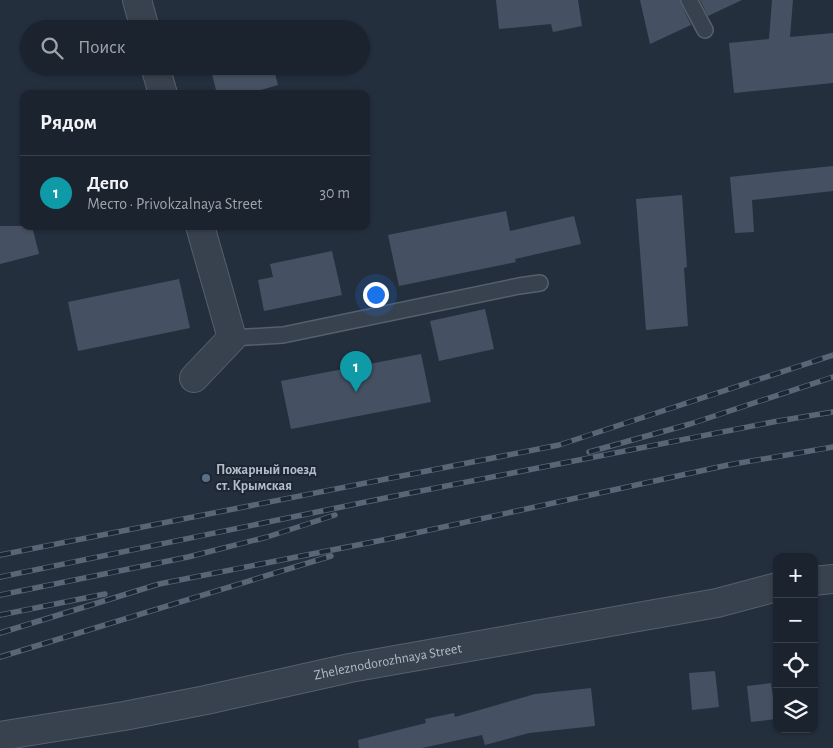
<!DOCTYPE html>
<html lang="ru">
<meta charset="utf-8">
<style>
:root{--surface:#1b232e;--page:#282f3a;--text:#f1f3f6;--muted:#a0a4aa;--line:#39404a;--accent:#8ab4f8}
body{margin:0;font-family:"Alegreya Sans",sans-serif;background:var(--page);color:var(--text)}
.controls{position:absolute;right:15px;bottom:15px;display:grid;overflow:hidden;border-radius:10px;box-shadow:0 1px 4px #0004}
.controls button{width:45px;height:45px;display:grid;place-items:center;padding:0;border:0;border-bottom:1px solid var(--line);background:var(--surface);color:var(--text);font:25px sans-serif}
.you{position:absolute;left:375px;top:294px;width:18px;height:18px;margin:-12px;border:4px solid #fff;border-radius:50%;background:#1a73e8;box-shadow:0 0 0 8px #1a73e833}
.badge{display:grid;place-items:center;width:32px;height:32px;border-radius:50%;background:var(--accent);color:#fff;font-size:16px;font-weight:700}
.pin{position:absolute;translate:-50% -41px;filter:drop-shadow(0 1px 2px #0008)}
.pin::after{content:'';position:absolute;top:26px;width:18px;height:15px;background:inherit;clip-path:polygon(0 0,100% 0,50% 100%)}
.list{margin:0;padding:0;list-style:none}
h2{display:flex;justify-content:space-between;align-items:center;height:65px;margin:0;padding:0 20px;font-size:21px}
h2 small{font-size:16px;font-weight:400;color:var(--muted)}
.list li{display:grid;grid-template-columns:32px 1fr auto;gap:15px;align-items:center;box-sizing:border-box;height:75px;padding:0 20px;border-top:1px solid var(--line)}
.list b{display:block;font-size:19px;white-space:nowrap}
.list p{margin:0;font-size:16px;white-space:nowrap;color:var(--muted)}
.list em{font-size:16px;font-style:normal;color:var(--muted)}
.icon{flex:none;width:28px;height:28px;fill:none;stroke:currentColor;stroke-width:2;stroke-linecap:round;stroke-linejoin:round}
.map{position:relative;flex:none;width:833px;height:748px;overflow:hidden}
.search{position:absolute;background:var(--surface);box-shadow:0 1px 4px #0004;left:20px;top:20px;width:350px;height:55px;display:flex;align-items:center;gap:12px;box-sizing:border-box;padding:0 18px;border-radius:28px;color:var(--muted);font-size:19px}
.panel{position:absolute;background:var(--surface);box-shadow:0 1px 4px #0004;left:20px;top:90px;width:350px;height:140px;border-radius:10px}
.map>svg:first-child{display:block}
.building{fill:#455162}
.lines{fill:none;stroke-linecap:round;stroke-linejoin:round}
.lane-casing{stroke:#565f6c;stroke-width:18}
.street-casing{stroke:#565f6c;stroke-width:30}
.lane{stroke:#38414e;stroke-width:15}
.street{stroke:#38414e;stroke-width:28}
.rail-casing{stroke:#5a6575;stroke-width:5.5}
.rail{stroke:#1d2633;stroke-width:4;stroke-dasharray:11;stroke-linecap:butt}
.service-dot{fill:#5c6f8a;stroke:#1d2633;stroke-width:2}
.labels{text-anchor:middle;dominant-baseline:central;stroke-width:4;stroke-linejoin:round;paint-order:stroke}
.poi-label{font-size:14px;font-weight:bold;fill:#b4bcc9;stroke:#1d2633;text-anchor:start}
.street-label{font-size:14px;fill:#b4bcc9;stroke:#1d2633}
</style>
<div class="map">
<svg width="833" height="748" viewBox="0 0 833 748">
<rect width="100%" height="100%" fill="#242f3e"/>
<g class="building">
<path d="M 496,0 L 578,0 L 582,26 L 553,32 L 551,24 L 499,29 Z"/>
<path d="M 640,0 L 680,0 L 681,4 L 691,25 L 650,44 Z"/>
<path d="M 700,0 L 742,0 L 708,16 Z"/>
<path d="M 772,0 L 793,0 L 790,37 L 833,33 L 833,83 L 734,93 L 729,43 L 769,39 Z"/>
<path d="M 210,66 L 273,66 L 278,85 L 247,94 L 217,94 Z"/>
<path d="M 833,166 L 833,191 L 752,200 L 754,232 L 735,233 L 730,177 Z"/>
<path d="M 682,195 L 687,267 L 684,268 L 688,326 L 646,330 L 636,199 Z"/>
<path d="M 506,211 L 510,231 L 574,216 L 581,244 L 515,259 L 516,262 L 399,286 L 388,235 Z"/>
<path d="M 0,226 L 32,226 L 39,254 L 0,264 Z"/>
<path d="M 332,251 L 342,295 L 264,311 L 258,280 L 273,277 L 270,264 Z"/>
<path d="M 179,279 L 190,328 L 78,351 L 68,302 Z"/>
<path d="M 485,309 L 494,349 L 439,361 L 430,321 Z"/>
<path d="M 421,354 L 431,402 L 291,429 L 281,381 Z"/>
<path d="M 715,671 L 719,707 L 692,710 L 689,673 Z"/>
<path d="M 771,683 L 776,719 L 751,722 L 747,686 Z"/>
<path d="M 591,688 L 595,726 L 529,733 L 485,745 L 482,735 L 422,748 L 359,748 L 358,740 L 426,723 L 425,719 L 454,713 L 455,717 L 535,694 Z"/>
</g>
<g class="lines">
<g class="lane-casing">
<g id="lane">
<path d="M 689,0 L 705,30"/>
<path d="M 232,338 L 283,335 L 519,286 L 540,283"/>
</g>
</g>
<g class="street-casing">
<g id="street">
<path d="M 137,0 L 145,29"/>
<path d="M 155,66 L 163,94"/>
<path d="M 194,378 L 232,338 L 200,226"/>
<path d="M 814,581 L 833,579"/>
<path id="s1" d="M 0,736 L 124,716 L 206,700 L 350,668 L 717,603 L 777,587"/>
</g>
</g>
<use href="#lane" class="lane"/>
<use href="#street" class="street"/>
<g class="rail-casing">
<g id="rail">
<path d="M 589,452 L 690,424 L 833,377"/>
<path d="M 0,555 L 559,445 L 833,355"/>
<path d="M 0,577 L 395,496 L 778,421 L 833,412"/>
<path d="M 0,595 L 188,557 L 267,537 L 335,515"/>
<path d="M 0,615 L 105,594"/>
<path d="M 0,633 L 159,584 L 388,539 L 728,465 L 833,447"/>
<path d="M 0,657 L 331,556"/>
</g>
</g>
<use href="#rail" class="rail"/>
</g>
<circle class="service-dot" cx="206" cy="478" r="5"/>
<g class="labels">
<g class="poi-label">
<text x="216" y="470">Пожарный поезд<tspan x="216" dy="16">ст. Крымская</tspan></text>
</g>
<g class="street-label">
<text stroke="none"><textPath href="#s1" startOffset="395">Zheleznodorozhnaya Street</textPath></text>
</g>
</g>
</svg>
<div class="controls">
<button>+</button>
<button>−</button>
<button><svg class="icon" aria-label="locate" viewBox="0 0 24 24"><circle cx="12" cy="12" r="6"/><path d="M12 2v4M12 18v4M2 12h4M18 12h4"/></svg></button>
<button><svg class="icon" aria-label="layers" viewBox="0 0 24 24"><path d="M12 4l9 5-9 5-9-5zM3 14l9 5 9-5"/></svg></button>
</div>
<div class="you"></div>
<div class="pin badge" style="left:356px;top:392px;background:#0f9aa8">1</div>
<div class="search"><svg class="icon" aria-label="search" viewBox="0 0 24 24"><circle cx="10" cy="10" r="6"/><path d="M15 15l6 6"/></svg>Поиск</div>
<section class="panel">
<h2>Рядом<small></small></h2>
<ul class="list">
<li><span class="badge" style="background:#0f9aa8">1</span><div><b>Депо</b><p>Место · Privokzalnaya Street</p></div><em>30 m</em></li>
</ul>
</section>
</div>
